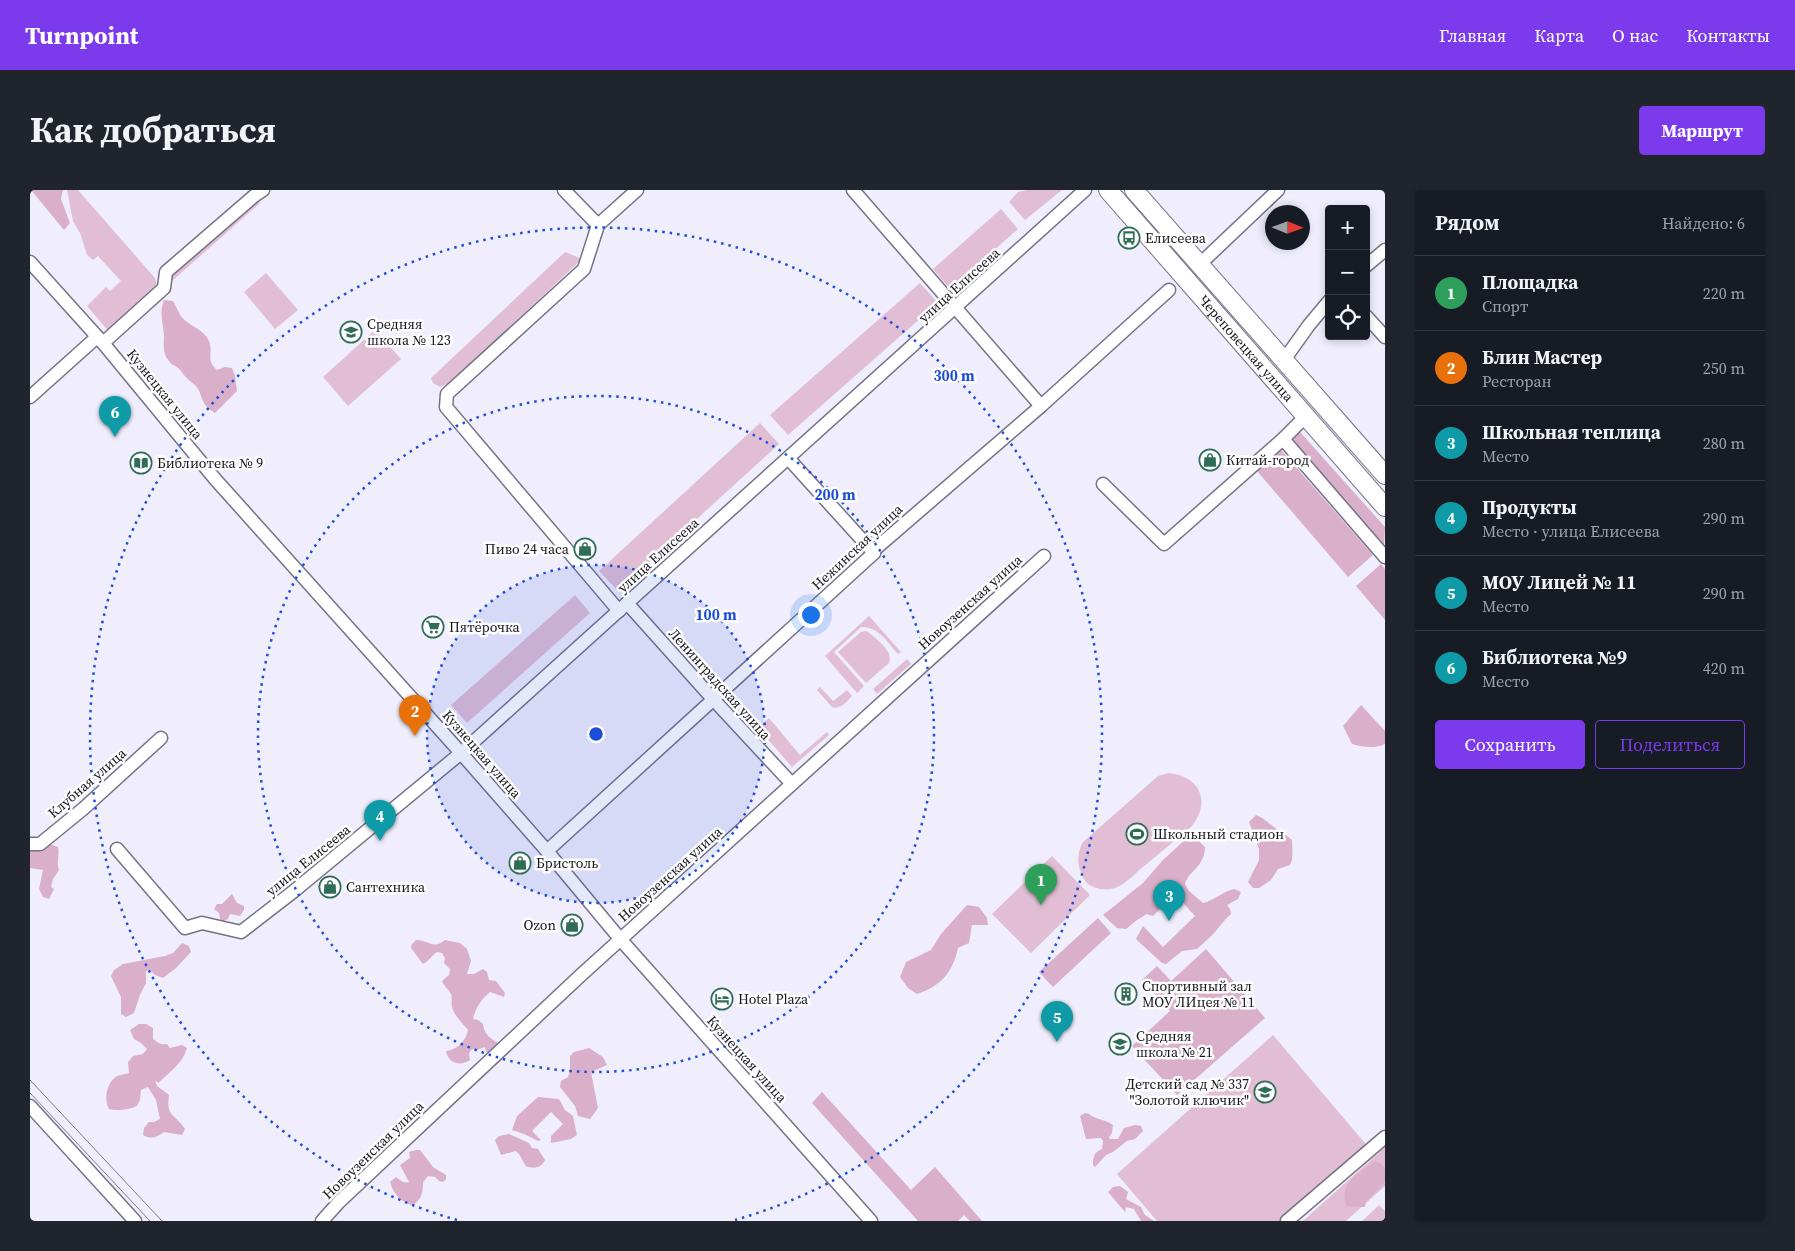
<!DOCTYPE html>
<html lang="ru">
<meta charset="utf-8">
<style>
:root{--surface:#171b24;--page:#20242c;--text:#f1f3f6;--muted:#9ea1a6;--line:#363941;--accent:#7c3aed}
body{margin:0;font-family:"Source Serif 4",serif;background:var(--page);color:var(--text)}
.controls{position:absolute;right:15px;top:15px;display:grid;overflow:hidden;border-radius:5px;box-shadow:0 2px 8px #0003}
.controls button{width:45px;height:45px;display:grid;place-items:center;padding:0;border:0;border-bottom:1px solid var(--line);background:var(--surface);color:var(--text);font:25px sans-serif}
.compass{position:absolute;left:1235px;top:15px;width:45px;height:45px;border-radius:50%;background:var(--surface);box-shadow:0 2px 8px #0003;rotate:91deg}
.you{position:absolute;left:780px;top:424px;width:18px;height:18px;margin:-12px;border:4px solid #fff;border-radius:50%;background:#1a73e8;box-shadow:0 0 0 8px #1a73e833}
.badge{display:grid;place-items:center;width:32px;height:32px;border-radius:50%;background:var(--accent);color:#fff;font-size:16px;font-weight:700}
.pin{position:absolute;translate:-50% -41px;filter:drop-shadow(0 1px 2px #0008)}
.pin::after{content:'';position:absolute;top:26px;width:18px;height:15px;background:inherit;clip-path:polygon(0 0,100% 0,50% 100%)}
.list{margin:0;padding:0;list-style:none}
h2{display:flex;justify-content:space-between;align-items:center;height:65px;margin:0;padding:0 20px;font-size:21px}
h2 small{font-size:16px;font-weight:400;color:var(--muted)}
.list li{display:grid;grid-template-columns:32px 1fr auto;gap:15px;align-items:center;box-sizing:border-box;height:75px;padding:0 20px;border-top:1px solid var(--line)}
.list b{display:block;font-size:19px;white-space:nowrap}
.list p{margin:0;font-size:16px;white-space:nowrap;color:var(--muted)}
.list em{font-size:16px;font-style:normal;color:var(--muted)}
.actions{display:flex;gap:10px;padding:15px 20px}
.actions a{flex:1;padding:11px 0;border:1px solid var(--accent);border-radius:5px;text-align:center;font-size:18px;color:var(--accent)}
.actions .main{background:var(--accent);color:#fff}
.icon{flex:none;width:28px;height:28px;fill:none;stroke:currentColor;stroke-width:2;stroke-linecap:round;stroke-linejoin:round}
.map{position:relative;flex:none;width:1355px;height:1031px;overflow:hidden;border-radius:5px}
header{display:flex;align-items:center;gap:30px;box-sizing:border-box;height:70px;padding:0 25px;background:var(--accent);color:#fff}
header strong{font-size:24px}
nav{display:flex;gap:28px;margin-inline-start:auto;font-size:18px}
.intro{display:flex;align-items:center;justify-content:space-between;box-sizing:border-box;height:120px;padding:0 30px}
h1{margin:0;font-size:35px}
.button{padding:12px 22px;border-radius:5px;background:var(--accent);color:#fff;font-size:18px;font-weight:700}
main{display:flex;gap:30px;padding:0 30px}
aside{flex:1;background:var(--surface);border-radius:5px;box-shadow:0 2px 8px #0003}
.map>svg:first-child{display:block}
.green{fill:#e1bed3}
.forest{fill:#daafc9}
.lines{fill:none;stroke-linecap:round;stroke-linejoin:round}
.minor-casing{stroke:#757287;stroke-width:15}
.highway-casing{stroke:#757287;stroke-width:20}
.minor{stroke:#fff;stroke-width:12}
.highway{stroke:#fff;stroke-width:18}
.tram{stroke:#7d7b87;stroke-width:1}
.ring{fill:none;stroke:#1d4ed8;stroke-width:2.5;stroke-dasharray:2.5 5}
.labels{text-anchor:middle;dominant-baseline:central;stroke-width:5;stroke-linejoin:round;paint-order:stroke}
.poi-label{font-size:14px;fill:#16141d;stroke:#fdfdfd;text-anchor:start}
.street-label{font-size:14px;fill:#16141d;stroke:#fdfdfd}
.centre{fill:#1d4ed8;stroke:#fdfdfd;stroke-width:2.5}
.ring-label{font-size:15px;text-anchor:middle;font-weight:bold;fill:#1d4ed8;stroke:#fdfdfd;stroke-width:5;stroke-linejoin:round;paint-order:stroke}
</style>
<header>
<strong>Turnpoint</strong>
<nav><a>Главная</a><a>Карта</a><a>О нас</a><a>Контакты</a></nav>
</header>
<div class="intro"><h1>Как добраться</h1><a class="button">Маршрут</a></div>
<main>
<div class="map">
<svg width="1355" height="1031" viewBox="0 0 1355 1031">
<rect width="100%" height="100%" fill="#f0eefc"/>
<g class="green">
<path d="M 37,0 L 48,0 L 125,88 L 127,95 L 126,100 L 80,143 L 57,116 L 76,97 L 80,101 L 91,91 L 68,66 L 63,70 L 57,65 L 50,43 L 43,31 Z"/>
<path d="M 997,0 L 1032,0 L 995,30 L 979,12 L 988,2 Z"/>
<path d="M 226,9 L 230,13 L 142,91 L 138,87 Z"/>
<path d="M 971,19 L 988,39 L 920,99 L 903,79 Z"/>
<path d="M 535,62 L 552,69 L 420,193 L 410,197 L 403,193 L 401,188 Z"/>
<path d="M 236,83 L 268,120 L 245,139 L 214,102 Z"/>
<path d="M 890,93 L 908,113 L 758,245 L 740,225 Z"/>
<path d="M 345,140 L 371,169 L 318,216 L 293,187 Z"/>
<path d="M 730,233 L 749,254 L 588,401 L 569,381 Z"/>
<path d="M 545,405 L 560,423 L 437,533 L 421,515 Z"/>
<path d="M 839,426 L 871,462 L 868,464 C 858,453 848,436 831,437 L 804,462 L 834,496 L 827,503 L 795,466 Z"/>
<path d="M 836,441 C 842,444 857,458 859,464 C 860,467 860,470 859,473 L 836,493 L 808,462 L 831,442 Z"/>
<path d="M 877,469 L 881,474 L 847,504 L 843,499 Z"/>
<path d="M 790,497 L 803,511 L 817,500 L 822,506 C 816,512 811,520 802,517 L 787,500 Z"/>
<path d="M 739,528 L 770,565 L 797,542 L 799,545 L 762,577 L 728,538 Z"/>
<path d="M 1138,583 C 1170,585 1182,613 1161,637 C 1145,650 1129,664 1113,677 C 1104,684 1096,694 1085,698 C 1075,701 1059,699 1054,689 C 1047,676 1046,665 1053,652 L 1128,586 Z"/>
<path d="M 1022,666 L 1060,705 L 1001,763 L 962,724 Z"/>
<path d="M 1243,845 L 1340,959 L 1257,1031 L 1127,1031 L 1087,984 Z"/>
<path d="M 1355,957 L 1355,996 L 1316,1031 L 1273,1031 Z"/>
<path d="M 1349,1015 L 1355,1021 L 1355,1031 L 1332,1031 Z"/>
</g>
<g class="forest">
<path d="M 1,0 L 33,0 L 31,9 L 40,33 L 34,40 Z"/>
<path d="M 134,110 L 143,111 C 147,118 150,127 156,131 C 164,138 174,140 179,151 C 184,164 175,169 187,180 L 195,177 L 202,178 L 205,186 L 207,201 L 185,223 C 169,214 174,205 165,195 C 162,192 158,190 156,187 C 153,185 151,180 148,178 C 145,175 141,175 139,171 C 132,163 134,154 134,145 C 133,132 129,122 134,110 Z"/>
<path d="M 1270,242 L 1355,337 L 1354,355 L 1261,250 Z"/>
<path d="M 1251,260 L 1343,365 L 1318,387 L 1227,281 Z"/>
<path d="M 1351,374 L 1355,379 L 1355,430 L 1326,396 Z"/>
<path d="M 1331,515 L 1355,541 L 1355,554 C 1345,559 1333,557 1322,554 L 1313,536 Z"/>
<path d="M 1226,625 C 1234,628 1237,632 1244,637 C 1249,642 1256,644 1262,650 C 1262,659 1264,667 1260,675 L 1248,679 L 1241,690 L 1229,698 L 1223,698 L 1218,692 L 1229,670 L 1229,659 L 1219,632 Z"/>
<path d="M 1164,647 L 1175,657 C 1174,678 1160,679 1155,694 L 1159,701 L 1173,713 C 1185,710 1192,702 1204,699 L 1211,702 L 1208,709 L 1197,715 L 1200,719 L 1201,724 C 1194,730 1190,736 1185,742 C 1180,748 1173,753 1167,759 L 1152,761 L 1136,774 L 1132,773 L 1109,752 L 1106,749 L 1113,736 L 1133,757 L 1165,726 L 1145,704 L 1123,726 L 1117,724 L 1107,730 L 1096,739 L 1087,738 L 1073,725 L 1113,693 L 1133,670 L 1156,649 Z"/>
<path d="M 0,649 C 9,652 20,653 28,657 C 30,666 26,672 29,680 L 23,689 L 21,697 L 24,699 L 19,709 L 13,707 L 9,699 L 13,680 L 0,678 Z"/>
<path d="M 202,704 L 207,713 L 214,716 L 214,720 L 210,726 L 200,724 L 198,729 L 191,732 L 189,723 L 184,719 L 187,714 L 192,714 Z"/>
<path d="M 937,715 L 949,717 L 957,728 L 958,735 L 942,735 L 939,753 L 928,758 C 923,782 910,797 887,804 L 878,798 L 870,787 L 876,772 L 901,760 L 911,744 Z"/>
<path d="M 1068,728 L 1081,743 L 1023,797 L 1009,782 Z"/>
<path d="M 386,750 C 399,750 403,760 415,750 L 430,753 L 437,759 L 441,771 L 437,784 L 444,784 L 453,779 L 457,782 L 459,790 L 466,791 L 475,803 L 474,807 L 460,802 C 452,808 445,819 443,829 L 448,830 L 453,834 C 454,844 460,849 469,853 L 469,858 L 464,862 L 456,862 L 455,857 L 447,860 L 442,859 L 439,863 L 440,870 C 430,877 418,873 416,861 C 427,860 436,851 438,840 C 433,834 426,827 423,820 C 420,814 423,810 421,804 C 418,799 414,796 412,791 L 419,785 L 420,779 L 414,773 L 415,768 L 412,763 L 407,762 C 401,766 399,771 393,774 L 381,758 L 382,754 Z"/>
<path d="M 152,753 L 159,756 L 161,762 L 146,778 L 133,788 L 125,785 L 120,780 L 116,781 L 116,793 L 110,805 L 104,823 L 96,827 L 91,824 L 91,807 L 81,786 L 84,780 L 93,774 L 135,766 L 143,763 Z"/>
<path d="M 1176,759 L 1235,828 L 1147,905 L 1102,856 L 1140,821 L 1112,790 L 1127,776 L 1141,791 Z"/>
<path d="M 109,834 L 116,834 L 123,838 L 123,849 C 128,853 131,855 137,854 L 140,858 L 152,855 L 157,858 C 153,873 140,882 128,893 L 125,890 L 127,896 L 139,905 C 136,928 145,923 155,939 L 152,945 L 134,942 C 127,947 122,950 113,945 L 114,938 L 119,932 L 124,932 L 130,929 L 126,910 L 118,897 L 111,900 L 110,910 L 107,916 C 99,920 87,921 79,919 C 74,909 76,893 87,886 C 90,885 95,884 99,883 L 98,872 L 103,866 L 113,864 L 117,859 L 111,853 L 104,849 L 100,840 Z"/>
<path d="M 559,858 L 573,867 L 577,875 L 561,882 L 568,918 L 560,929 L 548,926 L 545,916 L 530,897 L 531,891 L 538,887 L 540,882 L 540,866 L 544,862 Z"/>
<path d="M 792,902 L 881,1000 L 905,977 L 952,1031 L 940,1031 L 934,1025 L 928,1031 L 888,1031 L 782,913 Z"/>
<path d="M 508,907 L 529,909 L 535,920 L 543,926 L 547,945 L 541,949 L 521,953 L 521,946 L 533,934 L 521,922 L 502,941 L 511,950 L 508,951 L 494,944 L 482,940 L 487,926 Z"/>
<path d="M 1055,923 L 1059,924 C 1066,930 1075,929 1083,935 L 1082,943 L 1079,947 L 1080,949 L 1088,949 L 1094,938 L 1105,935 L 1111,936 L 1113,941 L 1105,949 L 1097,951 L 1083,962 L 1076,965 L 1065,977 L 1063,975 C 1063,967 1064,962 1072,959 L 1073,951 L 1071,948 L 1056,949 L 1050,926 Z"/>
<path d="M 479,944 L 499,953 L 502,958 L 508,959 L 515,970 C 511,978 506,978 497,977 C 492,972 492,966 486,961 L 471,965 L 465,950 L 469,946 Z"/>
<path d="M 386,960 L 390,960 L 403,977 L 416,985 L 416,989 L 413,992 L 409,991 L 405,987 L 398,986 L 393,992 C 393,1002 392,1009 383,1015 C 371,1013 363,1003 360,992 L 366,987 C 370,990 374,994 379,992 L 370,975 L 380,968 L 379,962 Z"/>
<path d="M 1344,971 L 1350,973 L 1355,978 L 1355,992 L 1336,1012 L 1335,1017 L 1316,1016 C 1309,990 1328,986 1344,971 Z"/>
<path d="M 1090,996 L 1098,1002 L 1096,1009 L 1111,1017 L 1115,1025 L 1124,1031 L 1111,1031 L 1104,1019 L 1096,1017 L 1095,1022 L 1078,1002 L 1083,997 Z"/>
</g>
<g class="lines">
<g class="minor-casing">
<g id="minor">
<path d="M 534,0 L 568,35"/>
<path d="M 823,0 L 1011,216"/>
<path d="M 0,72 L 73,153 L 185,289 L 431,563 L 517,661 L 591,750 L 841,1031"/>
<path d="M 1170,74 L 1248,0"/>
<path d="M 1336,76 L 1355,60"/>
<path d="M 1336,126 L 1355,147"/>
<path d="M 73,153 L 134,98 L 136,82 L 224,6 L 233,0"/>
<path d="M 1254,170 L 1279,135 L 1299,111"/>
<path d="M 0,207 L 67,147"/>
<path d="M 1253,249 L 1355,367"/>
<path d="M 758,268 L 844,363"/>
<path d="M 1073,294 L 1134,354 L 1253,249 L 1275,227"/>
<path d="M 597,413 L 683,509 L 762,594"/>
<path d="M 589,421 L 416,217 L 417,204 L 554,79 L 568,35 L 607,0"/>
<path d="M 0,654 L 10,654 L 53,619 L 131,548"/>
<path d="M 87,659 L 155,738 L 172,733 L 211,742 L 264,701 L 431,563 L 1055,0"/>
<path d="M 517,661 L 844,363 L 844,360 L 1011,216 L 1139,100"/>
<path d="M 0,916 L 105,1031"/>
<path d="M 292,1031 L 309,1012 L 551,785 L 1014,366"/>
<path d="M 1257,1031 L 1355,947"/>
</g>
</g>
<g class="highway-casing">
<g id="highway">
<path id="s1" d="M 1078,0 L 1355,317"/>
<path d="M 1104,0 L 1355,285"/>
</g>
</g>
<use href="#minor" class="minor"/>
<use href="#highway" class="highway"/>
<g class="tram">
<path d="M 0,890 L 132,1031"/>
<path d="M 0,903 L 120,1031"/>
</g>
</g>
<circle cx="566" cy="544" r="169" fill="#1d4ed8" fill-opacity=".12"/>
<g class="ring">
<circle cx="566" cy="544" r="169"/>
<circle cx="566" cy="544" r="338"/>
<path d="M427 1030A506 506 0 1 1 705 1030"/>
</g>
<defs>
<g id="bus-ring" transform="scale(1.125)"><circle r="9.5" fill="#fdfdfd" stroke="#306d59" stroke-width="1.5"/><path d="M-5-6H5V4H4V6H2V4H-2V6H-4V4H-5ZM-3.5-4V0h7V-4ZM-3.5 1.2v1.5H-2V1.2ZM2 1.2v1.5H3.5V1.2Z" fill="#306d59"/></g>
<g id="school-ring" transform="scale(1.125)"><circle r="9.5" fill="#fdfdfd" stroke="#306d59" stroke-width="1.5"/><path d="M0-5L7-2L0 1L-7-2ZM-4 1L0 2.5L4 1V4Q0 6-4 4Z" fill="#306d59"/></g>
<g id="shop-ring" transform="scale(1.125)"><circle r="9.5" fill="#fdfdfd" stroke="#306d59" stroke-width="1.5"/><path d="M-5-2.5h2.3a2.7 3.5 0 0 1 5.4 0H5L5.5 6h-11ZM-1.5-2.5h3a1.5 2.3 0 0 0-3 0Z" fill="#306d59"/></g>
<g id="library-ring" transform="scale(1.125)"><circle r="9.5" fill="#fdfdfd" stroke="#306d59" stroke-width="1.5"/><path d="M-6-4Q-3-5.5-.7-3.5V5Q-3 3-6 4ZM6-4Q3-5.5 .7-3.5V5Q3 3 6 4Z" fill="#306d59"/></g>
<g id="supermarket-ring" transform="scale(1.125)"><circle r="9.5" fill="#fdfdfd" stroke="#306d59" stroke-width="1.5"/><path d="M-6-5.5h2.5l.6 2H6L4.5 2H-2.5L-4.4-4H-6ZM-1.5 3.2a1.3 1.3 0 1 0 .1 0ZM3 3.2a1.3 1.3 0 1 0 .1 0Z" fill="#306d59"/></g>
<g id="stadium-ring" transform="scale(1.125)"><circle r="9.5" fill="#fdfdfd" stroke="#306d59" stroke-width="1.5"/><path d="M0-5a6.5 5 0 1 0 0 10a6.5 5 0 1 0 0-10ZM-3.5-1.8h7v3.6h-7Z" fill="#306d59"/></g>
<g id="building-ring" transform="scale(1.125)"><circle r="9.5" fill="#fdfdfd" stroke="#306d59" stroke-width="1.5"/><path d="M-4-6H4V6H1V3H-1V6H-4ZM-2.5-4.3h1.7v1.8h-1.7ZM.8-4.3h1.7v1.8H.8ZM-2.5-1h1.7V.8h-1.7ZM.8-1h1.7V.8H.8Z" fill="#306d59"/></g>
<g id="hotel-ring" transform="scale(1.125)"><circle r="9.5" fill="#fdfdfd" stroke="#306d59" stroke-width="1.5"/><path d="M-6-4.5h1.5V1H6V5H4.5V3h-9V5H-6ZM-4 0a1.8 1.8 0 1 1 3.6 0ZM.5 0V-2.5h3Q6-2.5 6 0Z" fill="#306d59"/></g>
</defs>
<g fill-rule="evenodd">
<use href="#bus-ring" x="1099" y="48"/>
<use href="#school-ring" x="321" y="142"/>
<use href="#shop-ring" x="1180" y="270"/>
<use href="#library-ring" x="111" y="273"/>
<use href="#shop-ring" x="555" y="359"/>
<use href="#supermarket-ring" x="403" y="437"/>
<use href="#stadium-ring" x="1107" y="644"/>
<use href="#shop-ring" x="490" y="673"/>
<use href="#shop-ring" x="300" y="697"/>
<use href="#shop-ring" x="542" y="735"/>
<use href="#building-ring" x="1096" y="804"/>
<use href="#hotel-ring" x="692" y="809"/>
<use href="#school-ring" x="1090" y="854"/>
<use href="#school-ring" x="1235" y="902"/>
</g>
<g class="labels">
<g class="poi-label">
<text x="1115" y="48">Елисеева</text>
<text x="337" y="134">Средняя<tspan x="337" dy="16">школа № 123</tspan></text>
<text x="1196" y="270">Китай-город</text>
<text x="127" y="273">Библиотека № 9</text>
<text x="539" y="359" text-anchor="end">Пиво 24 часа</text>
<text x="419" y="437">Пятёрочка</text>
<text x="1123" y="644">Школьный стадион</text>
<text x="506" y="673">Бристоль</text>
<text x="316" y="697">Сантехника</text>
<text x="526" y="735" text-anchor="end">Ozon</text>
<text x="1112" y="796">Спортивный зал<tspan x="1112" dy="16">МОУ ЛИцея № 11</tspan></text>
<text x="708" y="809">Hotel Plaza</text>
<text x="1106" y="846">Средняя<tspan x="1106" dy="16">школа № 21</tspan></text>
<text x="1219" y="894" text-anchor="end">Детский сад № 337<tspan x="1219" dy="16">"Золотой ключик"</tspan></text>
</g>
<g class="street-label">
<text transform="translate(929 95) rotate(-42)">улица Елисеева</text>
<text stroke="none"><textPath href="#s1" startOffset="210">Череповецкая улица</textPath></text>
<text transform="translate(135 204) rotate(51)">Кузнецкая улица</text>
<text transform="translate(827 357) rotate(-43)">Нежинская улица</text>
<text transform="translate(628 365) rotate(-42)">улица Елисеева</text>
<text transform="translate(940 412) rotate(-42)">Новоузенская улица</text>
<text transform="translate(690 494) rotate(48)">Ленинградская улица</text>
<text transform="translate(452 564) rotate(49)">Кузнецкая улица</text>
<text transform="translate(57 593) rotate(-41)">Клубная улица</text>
<text transform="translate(278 670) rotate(-39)">улица Елисеева</text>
<text transform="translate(640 684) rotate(-42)">Новоузенская улица</text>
<text transform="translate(717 869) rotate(48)">Кузнецкая улица</text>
<text transform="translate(343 960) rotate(-44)">Новоузенская улица</text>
</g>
</g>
<circle cx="566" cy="544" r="8" class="centre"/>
<g class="ring-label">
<text x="924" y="191">300 m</text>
<text x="805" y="310">200 m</text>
<text x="686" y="430">100 m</text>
</g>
</svg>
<div class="controls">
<button>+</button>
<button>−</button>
<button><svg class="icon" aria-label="locate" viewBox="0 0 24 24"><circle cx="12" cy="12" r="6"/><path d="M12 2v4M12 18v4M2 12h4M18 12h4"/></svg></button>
</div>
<svg class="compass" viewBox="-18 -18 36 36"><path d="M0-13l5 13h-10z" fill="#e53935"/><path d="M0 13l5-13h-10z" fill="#9ea1a6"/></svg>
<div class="you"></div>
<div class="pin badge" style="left:1011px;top:715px;background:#2e9e5b">1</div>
<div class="pin badge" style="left:385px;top:546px;background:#e8710a">2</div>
<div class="pin badge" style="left:1139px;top:731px;background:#0f9aa8">3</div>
<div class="pin badge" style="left:350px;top:651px;background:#0f9aa8">4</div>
<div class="pin badge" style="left:1027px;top:852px;background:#0f9aa8">5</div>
<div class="pin badge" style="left:85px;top:247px;background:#0f9aa8">6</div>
</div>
<aside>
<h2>Рядом<small>Найдено: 6</small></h2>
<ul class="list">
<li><span class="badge" style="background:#2e9e5b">1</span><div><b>Площадка</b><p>Спорт</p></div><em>220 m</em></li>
<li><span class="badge" style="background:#e8710a">2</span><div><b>Блин Мастер</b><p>Ресторан</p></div><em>250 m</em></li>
<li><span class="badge" style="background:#0f9aa8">3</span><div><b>Школьная теплица</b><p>Место</p></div><em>280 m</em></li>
<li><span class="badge" style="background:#0f9aa8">4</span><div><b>Продукты</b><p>Место · улица Елисеева</p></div><em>290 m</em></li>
<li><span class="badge" style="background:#0f9aa8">5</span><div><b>МОУ Лицей № 11</b><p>Место</p></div><em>290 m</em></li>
<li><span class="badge" style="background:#0f9aa8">6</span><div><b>Библиотека №9</b><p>Место</p></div><em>420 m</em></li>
</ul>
<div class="actions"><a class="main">Сохранить</a><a>Поделиться</a></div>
</aside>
</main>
